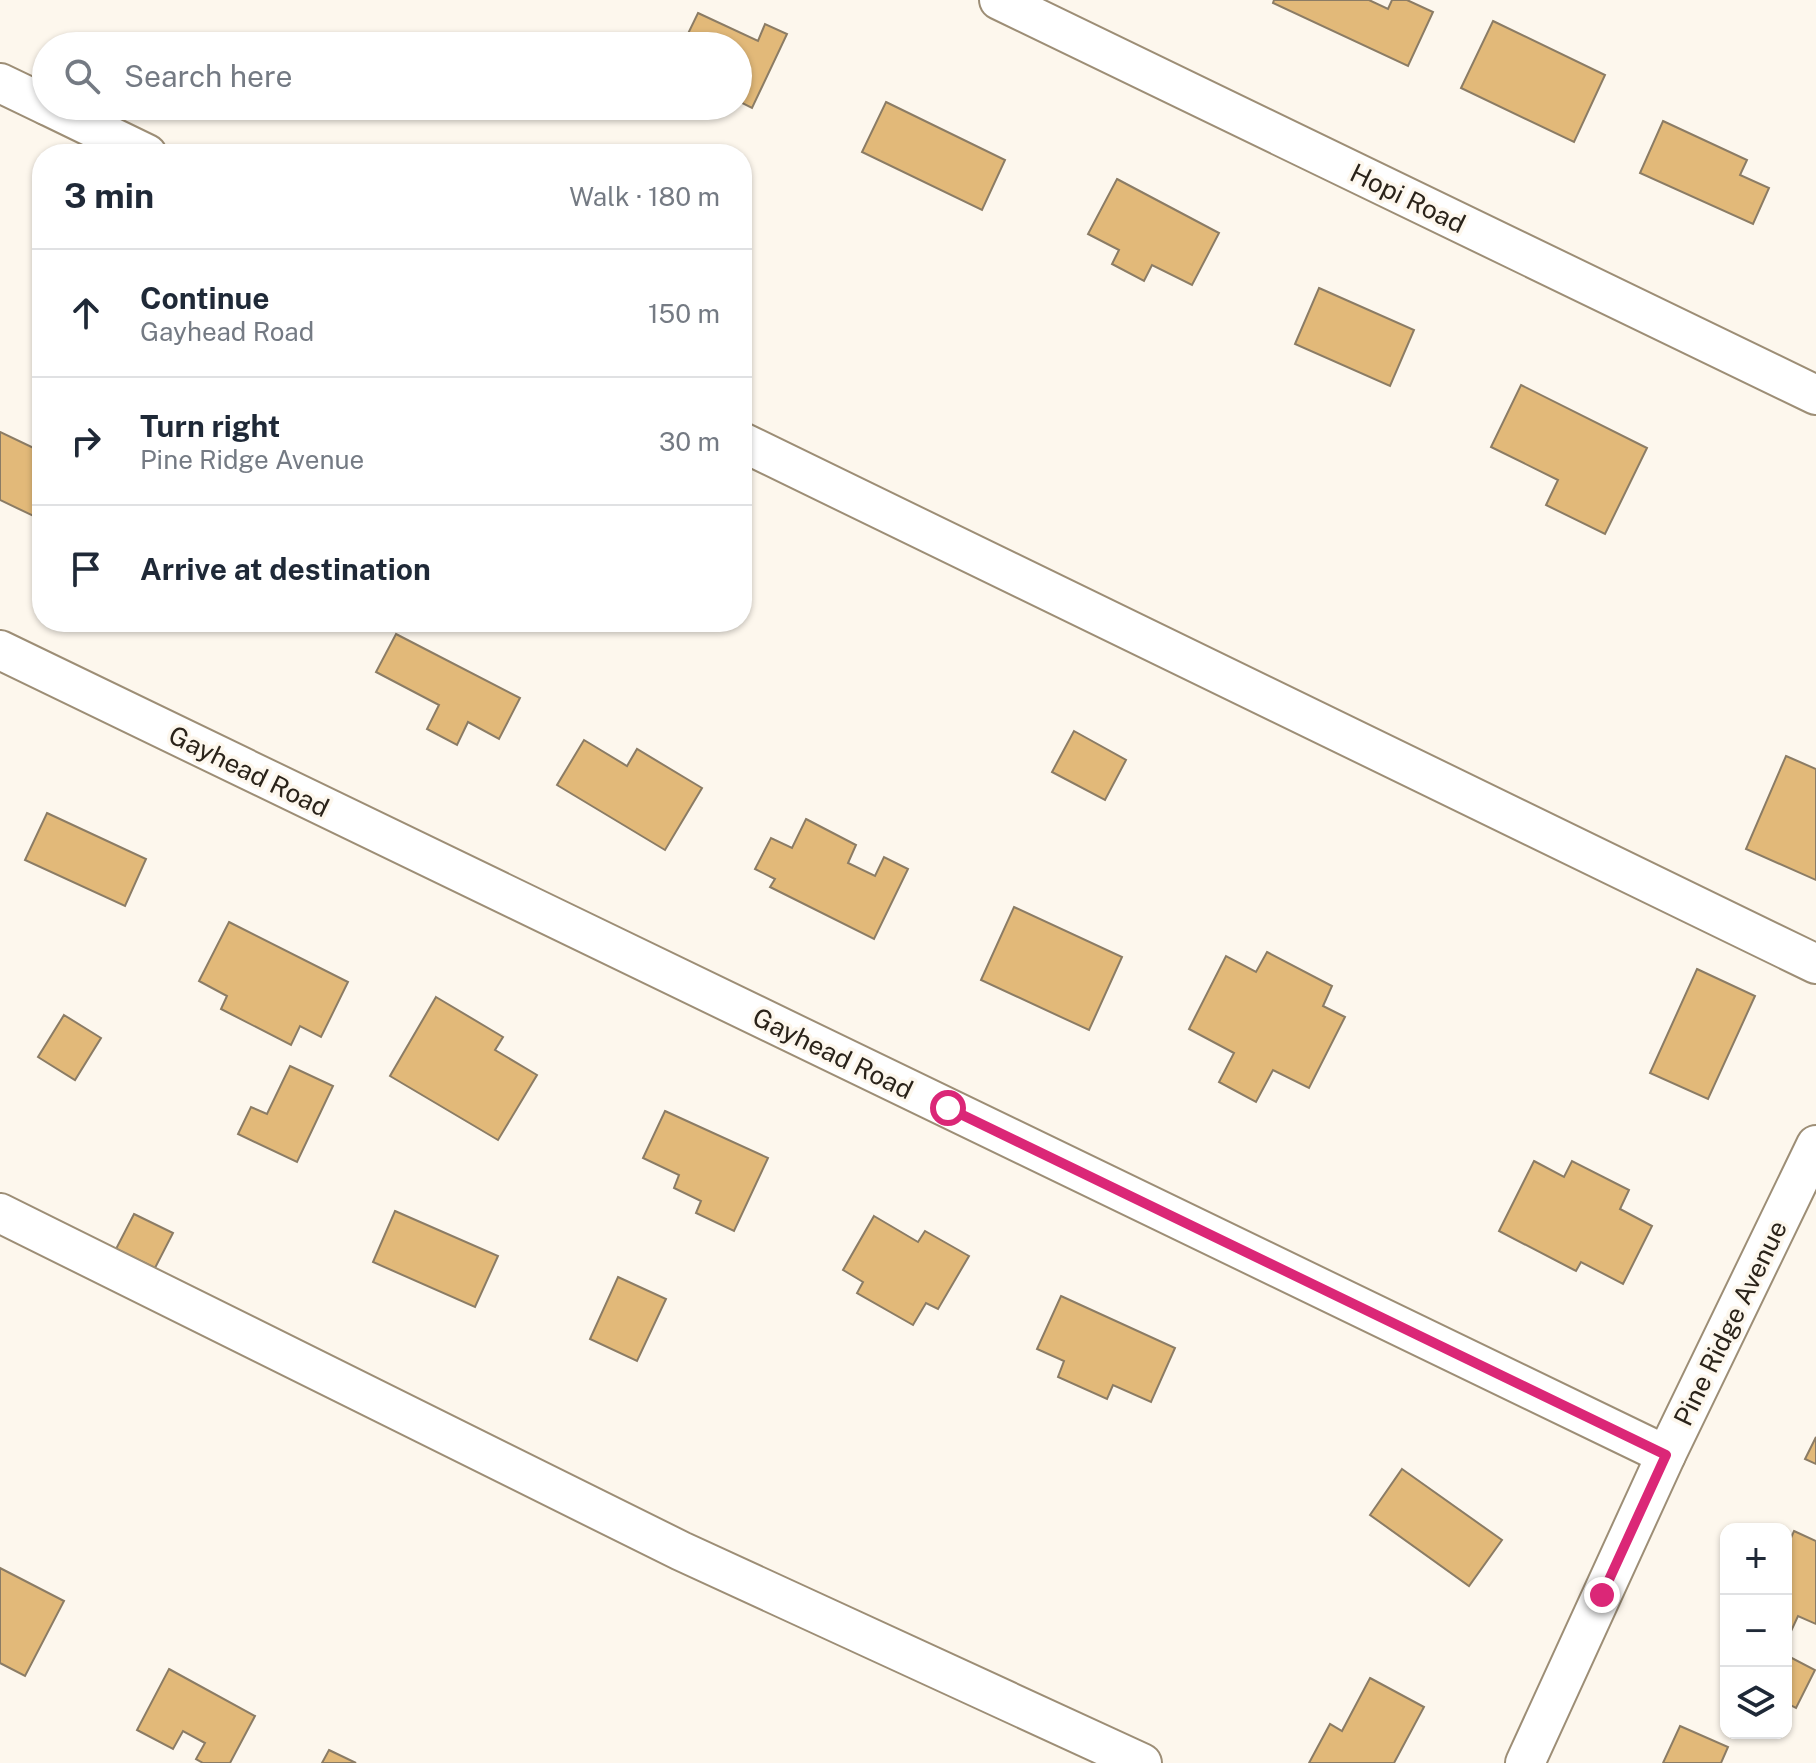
<!DOCTYPE html>
<meta charset="utf-8">
<style>
:root{--surface:#fff;--page:#f2f2f3;--text:#1f2937;--muted:#747a83;--line:#e0e1e3}
body{margin:0;font-family:"Public Sans",sans-serif;background:var(--page);color:var(--text)}
.controls{position:absolute;right:24px;bottom:24px;display:grid;overflow:hidden;border-radius:16px;box-shadow:0 2px 6px #0004}
.controls button{width:72px;height:72px;display:grid;place-items:center;padding:0;border:0;border-bottom:2px solid var(--line);background:var(--surface);color:var(--text);font:40px sans-serif}
.stop{position:absolute;width:24px;height:24px;margin:-18px;border:6px solid #db2777;border-radius:50%;background:#fff}
.stop.end{background:#db2777;border-color:#fff;box-shadow:0 2px 8px #0008}
.list{margin:0;padding:0;list-style:none}
h2{display:flex;justify-content:space-between;align-items:center;height:104px;margin:0;padding:0 32px;font-size:34px}
h2 small{font-size:26px;font-weight:400;color:var(--muted)}
.list li{display:grid;grid-template-columns:52px 1fr auto;gap:24px;align-items:center;box-sizing:border-box;height:128px;padding:0 32px;border-top:2px solid var(--line)}
.list b{display:block;font-size:30px;white-space:nowrap}
.list p{margin:0;font-size:26px;white-space:nowrap;color:var(--muted)}
.list em{font-size:26px;font-style:normal;color:var(--muted)}
.icon{flex:none;width:44px;height:44px;fill:none;stroke:currentColor;stroke-width:2;stroke-linecap:round;stroke-linejoin:round}
.map{position:relative;flex:none;width:1816px;height:1763px;overflow:hidden}
.search{position:absolute;background:var(--surface);box-shadow:0 2px 6px #0004;left:32px;top:32px;width:720px;height:88px;display:flex;align-items:center;gap:20px;box-sizing:border-box;padding:0 28px;border-radius:44px;color:var(--muted);font-size:30px}
.panel{position:absolute;background:var(--surface);box-shadow:0 2px 6px #0004;left:32px;top:144px;width:720px;height:488px;border-radius:32px}
.map>svg:first-child{display:block}
.building{fill:#e2b979;stroke:#8b7c65;stroke-width:2}
.lines{fill:none;stroke-linecap:round;stroke-linejoin:round}
.minor-casing{stroke:#9d8e76;stroke-width:42}
.minor{stroke:#fff;stroke-width:38}
.route{stroke:#db2777;stroke-width:10}
.labels{text-anchor:middle;dominant-baseline:central;stroke-width:7;stroke-linejoin:round;paint-order:stroke}
.street-label{font-size:26px;fill:#2a231a;stroke:#fdf7ed}
</style>
<div class="map">
<svg width="1816" height="1763" viewBox="0 0 1816 1763">
<rect width="100%" height="100%" fill="#fdf7ed"/>
<g class="building">
<path d="M 1274,0 L 1369,0 L 1388,9 L 1392,0 L 1407,0 L 1433,12 L 1408,66 L 1273,3 Z"/>
<path d="M 698,13 L 758,41 L 765,24 L 787,34 L 752,108 L 738,101 L 738,46 L 682,46 Z"/>
<path d="M 1493,21 L 1605,75 L 1574,142 L 1461,88 Z"/>
<path d="M 886,102 L 1005,160 L 982,210 L 862,152 Z"/>
<path d="M 1663,121 L 1747,160 L 1740,175 L 1769,188 L 1753,224 L 1640,173 Z"/>
<path d="M 1117,179 L 1219,233 L 1192,285 L 1152,265 L 1144,281 L 1112,264 L 1119,250 L 1088,234 Z"/>
<path d="M 1319,288 L 1414,330 L 1390,386 L 1295,344 Z"/>
<path d="M 1521,385 L 1647,448 L 1605,534 L 1546,505 L 1558,480 L 1491,447 Z"/>
<path d="M 0,432 L 42,452 L 42,520 L 0,500 Z"/>
<path d="M 396,634 L 520,698 L 499,739 L 468,722 L 457,745 L 427,729 L 439,705 L 376,672 Z"/>
<path d="M 1074,731 L 1126,760 L 1105,800 L 1052,772 Z"/>
<path d="M 584,740 L 627,766 L 637,749 L 702,788 L 665,850 L 557,785 Z"/>
<path d="M 1786,756 L 1816,769 L 1816,880 L 1746,849 Z"/>
<path d="M 47,813 L 146,859 L 125,906 L 25,860 Z"/>
<path d="M 806,819 L 856,845 L 848,863 L 875,876 L 884,857 L 908,869 L 874,939 L 770,887 L 775,879 L 755,869 L 771,838 L 792,848 Z"/>
<path d="M 1014,907 L 1122,957 L 1089,1030 L 981,980 Z"/>
<path d="M 229,922 L 348,982 L 321,1037 L 300,1026 L 291,1045 L 221,1009 L 227,996 L 199,981 Z"/>
<path d="M 1267,952 L 1332,986 L 1323,1006 L 1345,1017 L 1309,1088 L 1273,1070 L 1256,1102 L 1219,1082 L 1234,1053 L 1189,1029 L 1226,956 L 1256,972 Z"/>
<path d="M 1697,969 L 1755,996 L 1708,1099 L 1650,1073 Z"/>
<path d="M 436,997 L 503,1037 L 495,1050 L 537,1075 L 498,1140 L 390,1076 Z"/>
<path d="M 64,1015 L 101,1038 L 75,1080 L 38,1057 Z"/>
<path d="M 290,1066 L 333,1086 L 297,1162 L 238,1134 L 251,1107 L 267,1114 Z"/>
<path d="M 665,1111 L 768,1158 L 734,1231 L 696,1213 L 701,1201 L 674,1188 L 679,1175 L 643,1158 Z"/>
<path d="M 1534,1161 L 1564,1177 L 1572,1161 L 1629,1190 L 1620,1209 L 1652,1226 L 1623,1284 L 1581,1262 L 1576,1271 L 1499,1231 Z"/>
<path d="M 395,1211 L 498,1256 L 475,1307 L 373,1262 Z"/>
<path d="M 134,1214 L 173,1233 L 155,1268 L 116,1249 Z"/>
<path d="M 874,1216 L 918,1242 L 925,1231 L 969,1256 L 938,1309 L 926,1303 L 913,1325 L 857,1293 L 863,1282 L 843,1270 Z"/>
<path d="M 618,1277 L 666,1299 L 637,1361 L 590,1339 Z"/>
<path d="M 1061,1296 L 1175,1348 L 1151,1402 L 1113,1385 L 1107,1399 L 1058,1377 L 1064,1361 L 1037,1349 Z"/>
<path d="M 1816,1437 L 1816,1464 L 1805,1459 Z"/>
<path d="M 1402,1469 L 1502,1540 L 1469,1586 L 1370,1515 Z"/>
<path d="M 1794,1531 L 1816,1541 L 1816,1624 L 1798,1616 L 1786,1642 L 1786,1549 Z"/>
<path d="M 0,1568 L 64,1601 L 25,1676 L 0,1663 Z"/>
<path d="M 1786,1655 L 1815,1670 L 1796,1708 L 1786,1703 Z"/>
<path d="M 169,1669 L 255,1716 L 230,1763 L 203,1763 L 196,1759 L 205,1743 L 183,1731 L 173,1749 L 137,1730 Z"/>
<path d="M 1370,1678 L 1424,1707 L 1394,1763 L 1309,1763 L 1330,1724 L 1342,1731 Z"/>
<path d="M 1680,1726 L 1728,1747 L 1721,1763 L 1663,1763 Z"/>
<path d="M 329,1750 L 356,1763 L 322,1763 Z"/>
</g>
<g class="lines">
<g class="minor-casing">
<g id="minor">
<path d="M 999,0 L 1816,395"/>
<path d="M 0,83 L 46,105"/>
<path d="M 48,106 L 147,154"/>
<path d="M 742,442 L 1816,964"/>
<path d="M 0,650 L 1666,1455"/>
<path d="M 0,1213 L 681,1551 L 1142,1763"/>
<path d="M 1525,1763 L 1666,1455 L 1816,1145"/>
</g>
</g>
<use href="#minor" class="minor"/>
</g>
<g class="lines">
<path class="route" d="M 948,1108 L 1666,1455 L 1602,1595"/>
</g>
<g class="labels">
<g class="street-label">
<text transform="translate(1408 198) rotate(26)">Hopi Road</text>
<text transform="translate(249 771) rotate(26)">Gayhead Road</text>
<text transform="translate(833 1053) rotate(26)">Gayhead Road</text>
<text transform="translate(1730 1323) rotate(-64)">Pine Ridge Avenue</text>
</g>
</g>
</svg>
<div class="controls">
<button>+</button>
<button>−</button>
<button><svg class="icon" aria-label="layers" viewBox="0 0 24 24"><path d="M12 4l9 5-9 5-9-5zM3 14l9 5 9-5"/></svg></button>
</div>
<div class="stop" style="left:948px;top:1108px"></div>
<div class="stop end" style="left:1602px;top:1595px"></div>
<div class="search"><svg class="icon" aria-label="search" viewBox="0 0 24 24"><circle cx="10" cy="10" r="6"/><path d="M15 15l6 6"/></svg>Search here</div>
<section class="panel">
<h2>3 min<small>Walk · 180 m</small></h2>
<ul class="list">
<li><svg class="icon" aria-label="ahead" viewBox="0 0 24 24"><path d="M12 20V5M6 11l6-6 6 6"/></svg><div><b>Continue</b><p>Gayhead Road</p></div><em>150 m</em></li>
<li><svg class="icon" aria-label="right" viewBox="0 0 24 24"><path d="M7 20v-9h11M14 6l5 5-5 5"/></svg><div><b>Turn right</b><p>Pine Ridge Avenue</p></div><em>30 m</em></li>
<li><svg class="icon" aria-label="arrive" viewBox="0 0 24 24"><path d="M6 21V4h12l-3 4 3 4H6"/></svg><div><b>Arrive at destination</b></div></li>
</ul>
</section>
</div>
